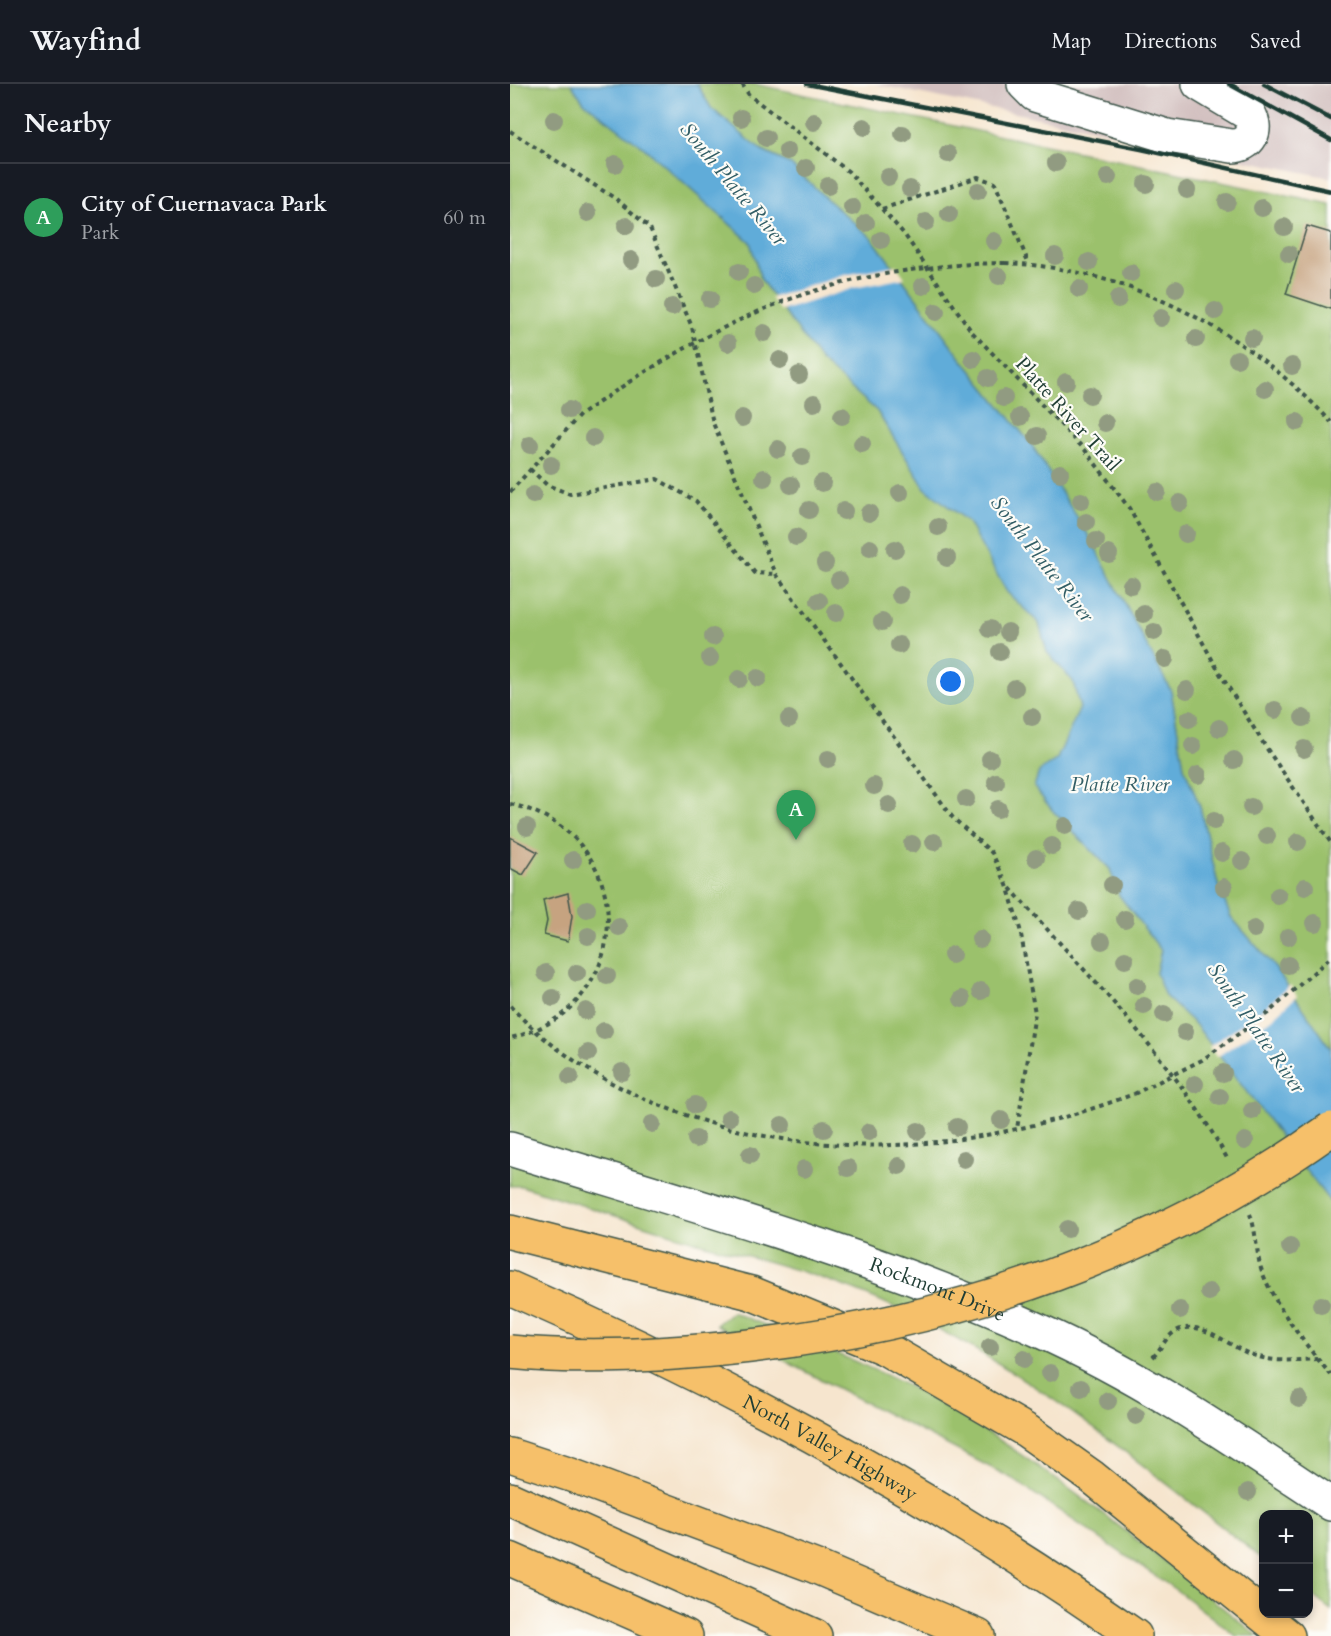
<!DOCTYPE html>
<meta charset="utf-8">
<style>
:root{--surface:#171b24;--page:#242831;--text:#f1f3f6;--muted:#9ea1a6;--line:#363941;--accent:#d690ce}
body{margin:0;font-family:Cardo,serif;background:var(--page);color:var(--text)}
.controls{position:absolute;right:18px;bottom:18px;display:grid;overflow:hidden;border-radius:12px;box-shadow:0 3px 9px #0003}
.controls button{width:54px;height:54px;display:grid;place-items:center;padding:0;border:0;border-bottom:2px solid var(--line);background:var(--surface);color:var(--text);font:30px sans-serif}
.you{position:absolute;left:441px;top:598px;width:21px;height:21px;margin:-15px;border:4px solid #fff;border-radius:50%;background:#1a73e8;box-shadow:0 0 0 9px #1a73e833}
.badge{display:grid;place-items:center;width:39px;height:39px;border-radius:50%;background:var(--accent);color:#fff;font-size:20px;font-weight:700}
.pin{position:absolute;translate:-50% -50px;filter:drop-shadow(0 2px 3px #0008)}
.pin::after{content:'';position:absolute;top:32px;width:21px;height:18px;background:inherit;clip-path:polygon(0 0,100% 0,50% 100%)}
.list{margin:0;padding:0;list-style:none}
h2{display:flex;justify-content:space-between;align-items:center;height:78px;margin:0;padding:0 24px;font-size:26px}
h2 small{font-size:20px;font-weight:400;color:var(--muted)}
.list li{display:grid;grid-template-columns:39px 1fr auto;gap:18px;align-items:center;box-sizing:border-box;height:108px;padding:0 24px;border-top:2px solid var(--line)}
.list b{display:block;font-size:22px;white-space:nowrap}
.list p{margin:0;font-size:20px;white-space:nowrap;color:var(--muted)}
.list em{font-size:20px;font-style:normal;color:var(--muted)}
.map{position:relative;flex:none;width:821px;height:1552px;overflow:hidden}
header{display:flex;align-items:center;gap:36px;box-sizing:border-box;height:84px;padding:0 30px;background:var(--surface);border-bottom:2px solid var(--line)}
header strong{font-size:28px}
nav{display:flex;gap:33px;margin-inline-start:auto;font-size:21px}
main{display:flex}
aside{flex:1;background:var(--surface)}
.map>svg:first-child{display:block}
.industrial{fill:#d2bfbf}
.green{fill:#9bc16c;stroke:#5d7f50;stroke-width:1.5}
.water{fill:#60acd9;stroke:#407486;stroke-width:1.5}
.pier{fill:#f6e5ce}
.building{fill:#c6a380}
.lines{fill:none;stroke-linecap:round;stroke-linejoin:round}
.minor-casing{stroke:#3f564b;stroke-width:36}
.highway-casing{stroke:#3f564b;stroke-width:36}
.path{stroke:#3f564b;stroke-width:4;stroke-dasharray:4.5 4.5;stroke-linecap:butt}
.minor{stroke:#fff;stroke-width:33}
.highway{stroke:#f6c06b;stroke-width:33}
.rail{stroke:#1f3d34;stroke-width:4.5}
.highway-bridge-casing{stroke:#3f564b;stroke-width:36;stroke-linecap:butt}
.path-bridge{stroke:#3f564b;stroke-width:4;stroke-dasharray:4.5 4.5;stroke-linecap:butt}
.highway-bridge{stroke:#f6c06b;stroke-width:33}
.tree{fill:#919b81}
.labels{text-anchor:middle;dominant-baseline:central;stroke-width:4.5;stroke-linejoin:round;paint-order:stroke}
.street-label{font-size:20px;fill:#1f3d34;stroke:#fdfcf7}
.water-label{font-size:21px;font-style:italic;fill:#325e66;stroke:#fdfcf7}
</style>
<header>
<strong>Wayfind</strong>
<nav><a>Map</a><a>Directions</a><a>Saved</a></nav>
</header>
<main>
<aside>
<h2>Nearby<small></small></h2>
<ul class="list">
<li><span class="badge" style="background:#2e9e5b">A</span><div><b>City of Cuernavaca Park</b><p>Park</p></div><em>60 m</em></li>
</ul>
</aside>
<div class="map">
<svg width="821" height="1552" viewBox="0 0 821 1552">
<rect width="100%" height="100%" fill="#fdfcf7"/>
<filter id="ink" filterUnits="userSpaceOnUse"><feTurbulence type="fractalNoise" baseFrequency=".0167" numOctaves="2"/><feDisplacementMap in="SourceGraphic" scale="12" xChannelSelector="R" yChannelSelector="G"/><feConvolveMatrix kernelMatrix="1 2 1 2 8 2 1 2 1" color-interpolation-filters="sRGB"/></filter>
<filter id="wash" filterUnits="userSpaceOnUse"><feTurbulence type="fractalNoise" baseFrequency=".008" numOctaves="4" result="noise"/><feDisplacementMap in="SourceGraphic" scale="24" xChannelSelector="R" yChannelSelector="G"/><feGaussianBlur stdDeviation="1.35" result="paint"/><feColorMatrix in="noise" values="0 0 0 0 0 0 0 0 0 0 0 0 0 0 0 0 0 1.4 0 .05"/><feComposite in="paint" operator="in"/></filter>
<g filter="url(#wash)">
<rect width="100%" height="100%" fill="#f6e5ce"/>
<path class="industrial" d="M 364,0 L 821,0 L 821,94 Z"/>
<g class="green">
<path d="M 0,0 L 61,0 L 74,18 L 133,63 L 240,158 L 251,196 L 311,277 L 367,327 L 415,404 L 458,438 L 497,508 L 529,539 L 537,568 L 563,597 L 570,624 L 547,675 L 529,688 L 524,703 L 543,727 L 600,785 L 609,811 L 651,866 L 646,889 L 655,912 L 686,941 L 821,1119 L 821,1526 L 799,1509 L 798,1430 L 754,1430 L 753,1475 C 637,1385 521,1286 386,1224 C 323,1194 256,1177 188,1158 C 129,1140 70,1120 11,1102 L 0,1102 Z"/>
<path d="M 187,0 L 244,0 L 821,121 L 821,965 L 766,885 L 721,833 L 708,801 L 690,723 L 674,683 L 661,607 L 580,454 L 521,360 L 451,274 L 361,153 L 322,120 L 280,80 L 249,65 L 201,24 Z"/>
<path d="M 222,1228 C 297,1258 373,1285 442,1326 C 551,1392 649,1473 748,1552 L 726,1552 L 669,1508 L 501,1394 L 206,1241 Z"/>
</g>
<path class="water" d="M 61,0 L 187,0 L 201,24 L 252,67 L 280,80 L 322,120 L 361,153 L 451,274 L 521,360 L 580,454 L 661,607 L 674,683 L 690,723 L 708,801 L 721,833 L 766,885 L 821,965 L 821,1119 L 686,941 L 655,912 L 646,889 L 651,866 L 609,811 L 600,785 L 543,727 L 524,703 L 529,688 L 547,675 L 570,624 L 563,597 L 537,568 L 529,539 L 497,508 L 458,438 L 415,404 L 367,327 L 311,277 L 251,196 L 240,158 L 133,63 L 74,18 Z"/>
<g class="pier">
<path d="M 386,181 L 395,194 L 344,204 L 271,227 L 261,214 L 335,191 Z"/>
<path d="M 780,901 L 787,912 L 762,935 L 707,973 L 699,963 L 755,923 Z"/>
</g>
<g id="blocks">
<g class="building">
<path d="M 797,142 L 821,149 L 821,225 L 776,210 Z"/>
<path d="M 0,753 L 28,768 L 13,791 L 0,784 Z"/>
<path d="M 58,809 L 62,832 L 58,857 L 34,851 L 37,837 L 33,816 Z"/>
</g>
</g>
</g>
<g filter="url(#ink)">
<use href="#blocks" fill-opacity="0" stroke="#3f564b" stroke-width="1.5"/>
<g class="lines">
<g class="minor-casing">
<g id="minor">
<path d="M 514,0 L 525,11 L 657,52 L 722,62 C 740,62 749,46 739,30 L 689,0"/>
<path id="s1" d="M 0,1065 C 178,1120 358,1169 528,1246 C 633,1293 726,1357 821,1420"/>
</g>
</g>
<g class="highway-casing">
<g id="highway">
<path d="M 0,1148 L 241,1209 L 374,1264 L 517,1347 L 582,1393 L 778,1552"/>
<path id="s2" d="M 0,1204 C 218,1299 430,1416 625,1552"/>
<path d="M 0,1371 L 61,1391 L 304,1482 L 468,1552"/>
<path d="M 0,1415 L 305,1552"/>
<path d="M 0,1475 L 176,1552"/>
</g>
</g>
<g class="path">
<path d="M 232,0 L 239,11 L 339,88 L 394,150 L 462,248 L 575,366 L 619,424 L 709,588 L 755,662 L 821,759"/>
<path d="M 0,47 L 106,115 L 140,144 L 182,243 L 203,339 L 266,490 L 443,734 L 482,769 L 497,801 L 510,845 L 525,929 L 507,1045"/>
<path d="M 372,125 L 468,93 L 485,99 L 519,180"/>
<path d="M 495,179 C 619,184 738,248 821,338"/>
<path d="M 20,385 L 37,401 L 60,410 L 147,395 L 186,417 L 245,489 L 266,490"/>
<path d="M 0,408 L 70,331 L 119,298"/>
<path d="M 0,720 C 131,749 130,925 0,954"/>
<path d="M 500,804 C 576,890 663,974 718,1076"/>
<path d="M 0,922 C 43,968 96,1000 154,1023 C 307,1084 472,1067 624,1010"/>
<path d="M 740,1130 C 746,1146 746,1164 750,1181 C 760,1216 797,1263 821,1291"/>
<path d="M 643,1273 C 652,1264 657,1249 671,1245 C 697,1238 718,1263 743,1271 C 764,1279 784,1276 807,1275"/>
</g>
<use href="#minor" class="minor"/>
<use href="#highway" class="highway"/>
<g class="rail">
<path d="M 297,0 L 631,65 L 821,107"/>
<path d="M 719,0 L 821,56"/>
<path d="M 754,0 L 821,35"/>
</g>
<g class="highway-bridge-casing">
<path id="highway-bridge" d="M 0,1268 C 79,1276 161,1271 240,1262 C 450,1237 649,1168 821,1045"/>
</g>
<g class="path-bridge">
<path d="M 119,298 C 164,270 208,244 257,224 C 331,193 415,180 495,179"/>
<path d="M 624,1010 L 692,976 L 758,929 L 821,873"/>
</g>
<use href="#highway-bridge" class="highway-bridge"/>
</g>
<g class="tree">
<circle cx="231" cy="34" r="9"/>
<circle cx="44" cy="36" r="9"/>
<circle cx="304" cy="38" r="9"/>
<circle cx="354" cy="43" r="9"/>
<circle cx="393" cy="50" r="9"/>
<circle cx="256" cy="54" r="9"/>
<circle cx="277" cy="67" r="9"/>
<circle cx="438" cy="70" r="9"/>
<circle cx="546" cy="79" r="9"/>
<circle cx="105" cy="80" r="9"/>
<circle cx="296" cy="84" r="9"/>
<circle cx="378" cy="93" r="9"/>
<circle cx="598" cy="93" r="9"/>
<circle cx="636" cy="100" r="9"/>
<circle cx="318" cy="102" r="9"/>
<circle cx="400" cy="105" r="9"/>
<circle cx="677" cy="106" r="9"/>
<circle cx="468" cy="107" r="9"/>
<circle cx="717" cy="118" r="9"/>
<circle cx="342" cy="123" r="9"/>
<circle cx="752" cy="124" r="9"/>
<circle cx="78" cy="129" r="9"/>
<circle cx="439" cy="130" r="9"/>
<circle cx="416" cy="138" r="9"/>
<circle cx="356" cy="139" r="9"/>
<circle cx="116" cy="142" r="9"/>
<circle cx="774" cy="143" r="9"/>
<circle cx="371" cy="156" r="9"/>
<circle cx="484" cy="157" r="9"/>
<circle cx="779" cy="170" r="9"/>
<circle cx="545" cy="172" r="9"/>
<circle cx="121" cy="176" r="9"/>
<circle cx="579" cy="178" r="9"/>
<circle cx="229" cy="188" r="9"/>
<circle cx="621" cy="189" r="9"/>
<circle cx="489" cy="192" r="9"/>
<circle cx="146" cy="195" r="9"/>
<circle cx="244" cy="202" r="9"/>
<circle cx="413" cy="202" r="9"/>
<circle cx="569" cy="205" r="9"/>
<circle cx="666" cy="205" r="9"/>
<circle cx="200" cy="215" r="9"/>
<circle cx="608" cy="215" r="9"/>
<circle cx="162" cy="223" r="9"/>
<circle cx="705" cy="227" r="9"/>
<circle cx="426" cy="228" r="9"/>
<circle cx="651" cy="234" r="9"/>
<circle cx="254" cy="249" r="9"/>
<circle cx="742" cy="254" r="9"/>
<circle cx="686" cy="255" r="9"/>
<circle cx="218" cy="259" r="9"/>
<circle cx="463" cy="275" r="9"/>
<circle cx="727" cy="275" r="9"/>
<circle cx="270" cy="276" r="9"/>
<circle cx="782" cy="282" r="9"/>
<circle cx="289" cy="291" r="9"/>
<circle cx="478" cy="294" r="9"/>
<circle cx="556" cy="298" r="9"/>
<circle cx="755" cy="305" r="9"/>
<circle cx="580" cy="311" r="9"/>
<circle cx="494" cy="314" r="9"/>
<circle cx="304" cy="319" r="9"/>
<circle cx="59" cy="326" r="9"/>
<circle cx="332" cy="332" r="9"/>
<circle cx="510" cy="333" r="9"/>
<circle cx="232" cy="334" r="9"/>
<circle cx="787" cy="338" r="9"/>
<circle cx="595" cy="339" r="9"/>
<circle cx="527" cy="352" r="9"/>
<circle cx="83" cy="354" r="9"/>
<circle cx="352" cy="360" r="9"/>
<circle cx="20" cy="361" r="9"/>
<circle cx="268" cy="365" r="9"/>
<circle cx="292" cy="373" r="9"/>
<circle cx="41" cy="381" r="9"/>
<circle cx="550" cy="389" r="9"/>
<circle cx="254" cy="394" r="9"/>
<circle cx="312" cy="399" r="9"/>
<circle cx="281" cy="401" r="9"/>
<circle cx="647" cy="408" r="9"/>
<circle cx="390" cy="409" r="9"/>
<circle cx="23" cy="411" r="9"/>
<circle cx="571" cy="417" r="9"/>
<circle cx="670" cy="419" r="9"/>
<circle cx="299" cy="426" r="9"/>
<circle cx="334" cy="427" r="9"/>
<circle cx="359" cy="429" r="9"/>
<circle cx="576" cy="438" r="9"/>
<circle cx="428" cy="443" r="9"/>
<circle cx="676" cy="450" r="9"/>
<circle cx="286" cy="453" r="9"/>
<circle cx="586" cy="457" r="9"/>
<circle cx="360" cy="464" r="9"/>
<circle cx="385" cy="465" r="9"/>
<circle cx="599" cy="470" r="9"/>
<circle cx="437" cy="474" r="9"/>
<circle cx="315" cy="479" r="9"/>
<circle cx="329" cy="496" r="9"/>
<circle cx="621" cy="501" r="9"/>
<circle cx="390" cy="511" r="9"/>
<circle cx="309" cy="517" r="9"/>
<circle cx="326" cy="529" r="9"/>
<circle cx="634" cy="530" r="9"/>
<circle cx="372" cy="538" r="9"/>
<circle cx="480" cy="545" r="9"/>
<circle cx="498" cy="548" r="9"/>
<circle cx="644" cy="548" r="9"/>
<circle cx="203" cy="553" r="9"/>
<circle cx="389" cy="561" r="9"/>
<circle cx="490" cy="568" r="9"/>
<circle cx="200" cy="574" r="9"/>
<circle cx="655" cy="575" r="9"/>
<circle cx="248" cy="594" r="9"/>
<circle cx="229" cy="595" r="9"/>
<circle cx="505" cy="604" r="9"/>
<circle cx="677" cy="606" r="9"/>
<circle cx="765" cy="626" r="9"/>
<circle cx="522" cy="633" r="9"/>
<circle cx="793" cy="634" r="9"/>
<circle cx="279" cy="635" r="9"/>
<circle cx="679" cy="635" r="9"/>
<circle cx="709" cy="644" r="9"/>
<circle cx="683" cy="662" r="9"/>
<circle cx="794" cy="665" r="9"/>
<circle cx="318" cy="675" r="9"/>
<circle cx="480" cy="675" r="9"/>
<circle cx="724" cy="676" r="9"/>
<circle cx="688" cy="691" r="9"/>
<circle cx="486" cy="698" r="9"/>
<circle cx="364" cy="702" r="9"/>
<circle cx="456" cy="715" r="9"/>
<circle cx="379" cy="721" r="9"/>
<circle cx="741" cy="723" r="9"/>
<circle cx="488" cy="725" r="9"/>
<circle cx="704" cy="737" r="9"/>
<circle cx="555" cy="742" r="9"/>
<circle cx="17" cy="743" r="9"/>
<circle cx="757" cy="752" r="9"/>
<circle cx="424" cy="758" r="9"/>
<circle cx="788" cy="758" r="9"/>
<circle cx="402" cy="760" r="9"/>
<circle cx="542" cy="762" r="9"/>
<circle cx="712" cy="769" r="9"/>
<circle cx="526" cy="774" r="9"/>
<circle cx="63" cy="776" r="9"/>
<circle cx="732" cy="777" r="9"/>
<circle cx="602" cy="801" r="9"/>
<circle cx="714" cy="803" r="9"/>
<circle cx="795" cy="803" r="9"/>
<circle cx="768" cy="812" r="9"/>
<circle cx="77" cy="825" r="9"/>
<circle cx="569" cy="827" r="9"/>
<circle cx="615" cy="835" r="9"/>
<circle cx="805" cy="839" r="9"/>
<circle cx="109" cy="843" r="9"/>
<circle cx="744" cy="845" r="9"/>
<circle cx="78" cy="852" r="9"/>
<circle cx="778" cy="853" r="9"/>
<circle cx="470" cy="855" r="9"/>
<circle cx="592" cy="857" r="9"/>
<circle cx="442" cy="871" r="9"/>
<circle cx="615" cy="876" r="9"/>
<circle cx="778" cy="881" r="9"/>
<circle cx="36" cy="889" r="9"/>
<circle cx="67" cy="889" r="9"/>
<circle cx="97" cy="892" r="9"/>
<circle cx="627" cy="902" r="9"/>
<circle cx="471" cy="907" r="9"/>
<circle cx="43" cy="914" r="9"/>
<circle cx="452" cy="915" r="9"/>
<circle cx="634" cy="922" r="9"/>
<circle cx="76" cy="927" r="9"/>
<circle cx="654" cy="930" r="9"/>
<circle cx="94" cy="947" r="9"/>
<circle cx="675" cy="948" r="9"/>
<circle cx="78" cy="969" r="9"/>
<circle cx="112" cy="988" r="9"/>
<circle cx="713" cy="989" r="9"/>
<circle cx="60" cy="993" r="9"/>
<circle cx="685" cy="1000" r="9"/>
<circle cx="710" cy="1013" r="9"/>
<circle cx="185" cy="1021" r="9"/>
<circle cx="742" cy="1027" r="9"/>
<circle cx="219" cy="1034" r="9"/>
<circle cx="491" cy="1036" r="9"/>
<circle cx="142" cy="1040" r="9"/>
<circle cx="272" cy="1041" r="9"/>
<circle cx="447" cy="1043" r="9"/>
<circle cx="314" cy="1045" r="9"/>
<circle cx="408" cy="1047" r="9"/>
<circle cx="359" cy="1048" r="9"/>
<circle cx="186" cy="1055" r="9"/>
<circle cx="735" cy="1057" r="9"/>
<circle cx="240" cy="1071" r="9"/>
<circle cx="454" cy="1075" r="9"/>
<circle cx="389" cy="1082" r="9"/>
<circle cx="338" cy="1084" r="9"/>
<circle cx="294" cy="1085" r="9"/>
<circle cx="557" cy="1145" r="9"/>
<circle cx="780" cy="1163" r="9"/>
<circle cx="699" cy="1208" r="9"/>
<circle cx="811" cy="1221" r="9"/>
<circle cx="670" cy="1226" r="9"/>
<circle cx="480" cy="1263" r="9"/>
<circle cx="514" cy="1275" r="9"/>
<circle cx="540" cy="1289" r="9"/>
<circle cx="571" cy="1304" r="9"/>
<circle cx="789" cy="1315" r="9"/>
<circle cx="598" cy="1317" r="9"/>
<circle cx="626" cy="1332" r="9"/>
<circle cx="738" cy="1408" r="9"/>
</g>
</g>
<g class="labels">
<g class="street-label">
<text transform="translate(558 330) rotate(48)">Platte River Trail</text>
<text stroke="none"><textPath href="#s1" startOffset="450">Rockmont Drive</textPath></text>
<text stroke="none"><textPath href="#s2" startOffset="358">North Valley Highway</textPath></text>
</g>
<g class="water-label">
<text transform="translate(223 100) rotate(50)">South Platte River</text>
<text transform="translate(532 475) rotate(52)">South Platte River</text>
<text x="610" y="700">Platte River</text>
<text transform="translate(746 944) rotate(55)">South Platte River</text>
</g>
</g>
</svg>
<div class="controls">
<button>+</button>
<button>−</button>
</div>
<div class="you"></div>
<div class="pin badge" style="left:286px;top:756px;background:#2e9e5b">A</div>
</div>
</main>
